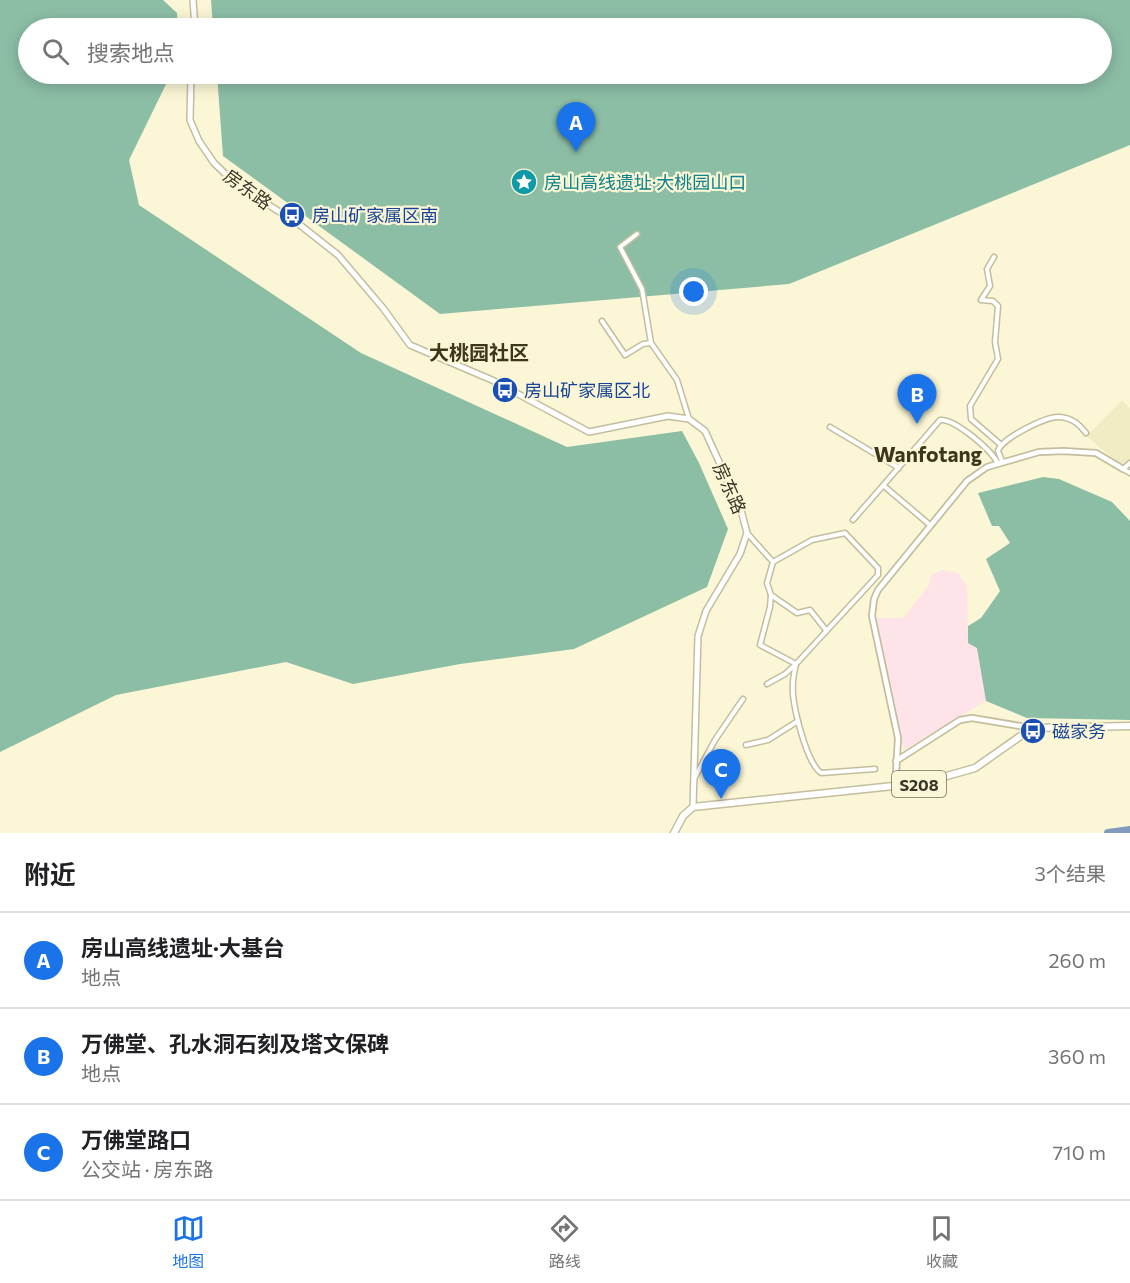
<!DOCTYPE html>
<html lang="zh">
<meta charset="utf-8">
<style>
:root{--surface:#fff;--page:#f2f2f2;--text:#202124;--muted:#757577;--line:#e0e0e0;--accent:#1a73e8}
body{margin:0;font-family:Commissioner,"Noto Sans SC",sans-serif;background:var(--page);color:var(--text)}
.you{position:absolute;left:694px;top:292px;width:21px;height:21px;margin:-15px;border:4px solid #fff;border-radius:50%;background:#1a73e8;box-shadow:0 0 0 9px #1a73e833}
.badge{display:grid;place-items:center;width:39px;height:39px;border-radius:50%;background:var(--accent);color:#fff;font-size:20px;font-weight:700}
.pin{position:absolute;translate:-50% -50px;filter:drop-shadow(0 2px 3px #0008)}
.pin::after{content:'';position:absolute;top:32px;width:21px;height:18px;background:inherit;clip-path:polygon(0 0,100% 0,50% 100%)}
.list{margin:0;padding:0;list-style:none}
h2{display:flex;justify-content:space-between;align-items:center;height:78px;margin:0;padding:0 24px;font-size:26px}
h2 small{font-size:20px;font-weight:400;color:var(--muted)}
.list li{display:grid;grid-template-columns:39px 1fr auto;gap:18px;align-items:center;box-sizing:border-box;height:96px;padding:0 24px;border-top:2px solid var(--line)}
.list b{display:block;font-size:22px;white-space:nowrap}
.list p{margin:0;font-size:20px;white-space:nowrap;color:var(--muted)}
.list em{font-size:20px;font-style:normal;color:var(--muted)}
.icon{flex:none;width:33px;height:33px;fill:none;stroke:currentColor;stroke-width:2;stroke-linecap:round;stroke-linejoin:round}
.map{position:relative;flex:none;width:1130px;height:833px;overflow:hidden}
.search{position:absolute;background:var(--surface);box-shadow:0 3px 15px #0003;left:18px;right:18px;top:18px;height:66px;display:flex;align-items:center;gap:15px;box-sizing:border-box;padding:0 21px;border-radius:33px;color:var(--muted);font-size:22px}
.sheet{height:366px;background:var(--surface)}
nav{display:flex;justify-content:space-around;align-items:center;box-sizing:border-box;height:84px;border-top:2px solid var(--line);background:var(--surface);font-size:16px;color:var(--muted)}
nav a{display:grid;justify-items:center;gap:3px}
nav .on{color:var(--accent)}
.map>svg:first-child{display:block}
.built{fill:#f2ecc4}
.industrial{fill:#fee3e9}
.forest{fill:#8cbea6}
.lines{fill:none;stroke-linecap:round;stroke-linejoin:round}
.river{stroke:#839ac0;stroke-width:8}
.minor-casing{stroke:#c3be9e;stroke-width:7}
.tertiary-casing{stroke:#c3be9e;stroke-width:8}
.secondary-casing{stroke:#c3be9e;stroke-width:8}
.primary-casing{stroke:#c3be9e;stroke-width:9}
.minor{stroke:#fff;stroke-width:4}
.tertiary{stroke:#fff;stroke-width:4.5}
.secondary{stroke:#fff;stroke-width:5}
.primary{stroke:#fff;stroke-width:6}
.labels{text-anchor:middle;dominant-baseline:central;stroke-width:4.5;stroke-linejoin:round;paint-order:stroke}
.shield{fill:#fbf6d5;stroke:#726f5c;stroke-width:1.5}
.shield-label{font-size:16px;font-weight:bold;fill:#373528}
.culture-label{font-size:18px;fill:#0d838f;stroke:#fbf6d5;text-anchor:start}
.street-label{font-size:18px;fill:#373528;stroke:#fbf6d5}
.transit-label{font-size:18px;fill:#164399;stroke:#fbf6d5;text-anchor:start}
.neighbourhood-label{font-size:20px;font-weight:bold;fill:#3c371c;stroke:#fbf6d5}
.quarter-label{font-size:21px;font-weight:bold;fill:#3c371c;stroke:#fbf6d5}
</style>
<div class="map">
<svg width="1130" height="833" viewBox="0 0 1130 833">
<rect width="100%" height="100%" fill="#fbf6d5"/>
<path class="built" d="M 1122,400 L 1130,408 L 1130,459 L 1120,465 L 1087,436 Z"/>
<path class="industrial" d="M 942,570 L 958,573 L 967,586 L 968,643 L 977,647 L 986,701 L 904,750 L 876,618 L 903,618 L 928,587 L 931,575 Z"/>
<g class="forest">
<path d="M 0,0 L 163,0 L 177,13 L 178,28 L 28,28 L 28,74 L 171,74 L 129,160 L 139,205 L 361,353 L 567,447 L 682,431 L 699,463 L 728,529 L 707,587 L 574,649 L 460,664 L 353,684 L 286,662 L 116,695 L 0,752 Z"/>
<path d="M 211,0 L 1130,0 L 1130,145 L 789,284 L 440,314 L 223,156 L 217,74 L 1102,74 L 1102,28 L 213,28 Z"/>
<path d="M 1043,477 L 1059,479 L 1112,502 L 1130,521 L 1130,720 L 1027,718 L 986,701 L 977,648 L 968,643 L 968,626 L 981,618 L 1000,591 L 986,559 L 1010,543 L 999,526 L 992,526 L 978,493 Z"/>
</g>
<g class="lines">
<path class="river" d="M 1108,833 L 1130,830"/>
<g class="minor-casing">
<g id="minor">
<path d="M 637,234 L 620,247 L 642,289 L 651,343 L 677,380 L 689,419"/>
<path d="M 994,257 L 987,269 L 990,286 L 981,300 L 993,301 L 998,306 L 995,342 L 998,359 L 970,406 L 971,419 L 1000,444"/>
<path d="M 602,321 L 625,355 L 643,344 L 651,343"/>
<path d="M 830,427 L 899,468"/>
<path d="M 1002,461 L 998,451 C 1001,439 1046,416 1059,417 C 1072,418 1078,423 1086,433"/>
<path d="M 1130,463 L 1123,469 L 1130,473"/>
<path d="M 884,486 L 930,525"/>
<path d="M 853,520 L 940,420 C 954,418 990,449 997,462"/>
<path d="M 747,533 L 773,562 L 767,583 L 771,595 L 770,607 L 760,645 L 796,664 L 878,575 L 878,568 L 845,533 L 812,540 L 773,562"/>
<path d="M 771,595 L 797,613 L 810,610 L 826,630"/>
<path d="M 796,664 C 795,670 793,676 793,683 C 791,702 806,762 821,773 L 875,769"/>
<path d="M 767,684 L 785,674 L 796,664"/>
<path d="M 746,745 L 768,740 L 798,721"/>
<path d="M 694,779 L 715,740 L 743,699"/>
</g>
</g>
<g class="tertiary-casing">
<g id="tertiary">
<path d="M 896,761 L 960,720 L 972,718 L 1032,728"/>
<path d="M 896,774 L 898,738 L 872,616 L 874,599 L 878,590 L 967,481 L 987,467 L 1039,452 L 1063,451 L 1096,453 L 1123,469"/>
</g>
</g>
<g class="secondary-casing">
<g id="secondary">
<path d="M 193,0 L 195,28"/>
<path d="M 191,74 L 190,120 L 199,141 L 214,163 L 236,184 L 300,225 L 338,255 L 383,308 L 410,345 L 492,380 L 589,432 L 668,416 L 689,419 L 705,431 L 741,510 L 747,533 L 740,554 L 706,611 L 698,636 L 693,807"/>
</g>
</g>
<g class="primary-casing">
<path id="primary" d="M 674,833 L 683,816 L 693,807 L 922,783 L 975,768 L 1032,728 L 1130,726"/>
</g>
<use href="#minor" class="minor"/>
<use href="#tertiary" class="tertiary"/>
<use href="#secondary" class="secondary"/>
<use href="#primary" class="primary"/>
</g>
<defs>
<g id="sight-disc" transform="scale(1.35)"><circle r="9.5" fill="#0f9aa8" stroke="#fbf6d5"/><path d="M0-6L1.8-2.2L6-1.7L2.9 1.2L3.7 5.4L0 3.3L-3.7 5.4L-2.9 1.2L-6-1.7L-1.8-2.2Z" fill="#fff"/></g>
<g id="bus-disc" transform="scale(1.35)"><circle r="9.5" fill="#1a4fb4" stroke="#fbf6d5"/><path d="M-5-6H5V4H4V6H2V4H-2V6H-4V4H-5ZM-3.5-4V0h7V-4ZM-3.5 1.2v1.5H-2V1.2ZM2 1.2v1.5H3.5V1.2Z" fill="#fff"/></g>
</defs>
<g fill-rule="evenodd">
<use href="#sight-disc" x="524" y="182"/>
<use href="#bus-disc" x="292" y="215"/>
<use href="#bus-disc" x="505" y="390"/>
<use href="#bus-disc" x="1033" y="731"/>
</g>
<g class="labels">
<rect class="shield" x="892" y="771" width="54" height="26" rx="4.5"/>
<g class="shield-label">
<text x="919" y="784">S208</text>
</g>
<g class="culture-label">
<text x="544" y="182">房山高线遗址·大桃园山口</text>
</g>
<g class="street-label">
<text transform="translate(248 189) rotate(36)">房东路</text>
<text transform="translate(730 488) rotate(66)">房东路</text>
</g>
<g class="transit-label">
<text x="312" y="215">房山矿家属区南</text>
<text x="524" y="390">房山矿家属区北</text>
<text x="1052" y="731">磁家务</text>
</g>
<g class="neighbourhood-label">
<text x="479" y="352">大桃园社区</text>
</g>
<g class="quarter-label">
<text x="928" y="453">Wanfotang</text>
</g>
</g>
</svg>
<div class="you"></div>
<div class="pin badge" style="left:576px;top:152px">A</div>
<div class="pin badge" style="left:917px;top:424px">B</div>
<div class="pin badge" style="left:721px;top:799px">C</div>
<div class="search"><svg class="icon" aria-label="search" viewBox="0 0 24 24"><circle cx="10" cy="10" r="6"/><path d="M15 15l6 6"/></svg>搜索地点</div>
</div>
<section class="sheet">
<h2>附近<small>3个结果</small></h2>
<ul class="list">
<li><span class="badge">A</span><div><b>房山高线遗址·大基台</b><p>地点</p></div><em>260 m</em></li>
<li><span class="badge">B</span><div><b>万佛堂、孔水洞石刻及塔文保碑</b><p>地点</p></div><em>360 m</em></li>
<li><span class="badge">C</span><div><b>万佛堂路口</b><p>公交站 · 房东路</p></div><em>710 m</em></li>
</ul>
</section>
<nav>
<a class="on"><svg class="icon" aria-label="map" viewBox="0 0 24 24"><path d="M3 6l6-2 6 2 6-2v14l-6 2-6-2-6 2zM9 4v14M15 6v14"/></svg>地图</a>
<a><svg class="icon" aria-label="directions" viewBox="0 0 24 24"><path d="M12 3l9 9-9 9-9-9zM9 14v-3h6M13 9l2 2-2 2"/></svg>路线</a>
<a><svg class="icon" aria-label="saved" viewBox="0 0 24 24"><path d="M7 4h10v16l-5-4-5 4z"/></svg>收藏</a>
</nav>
